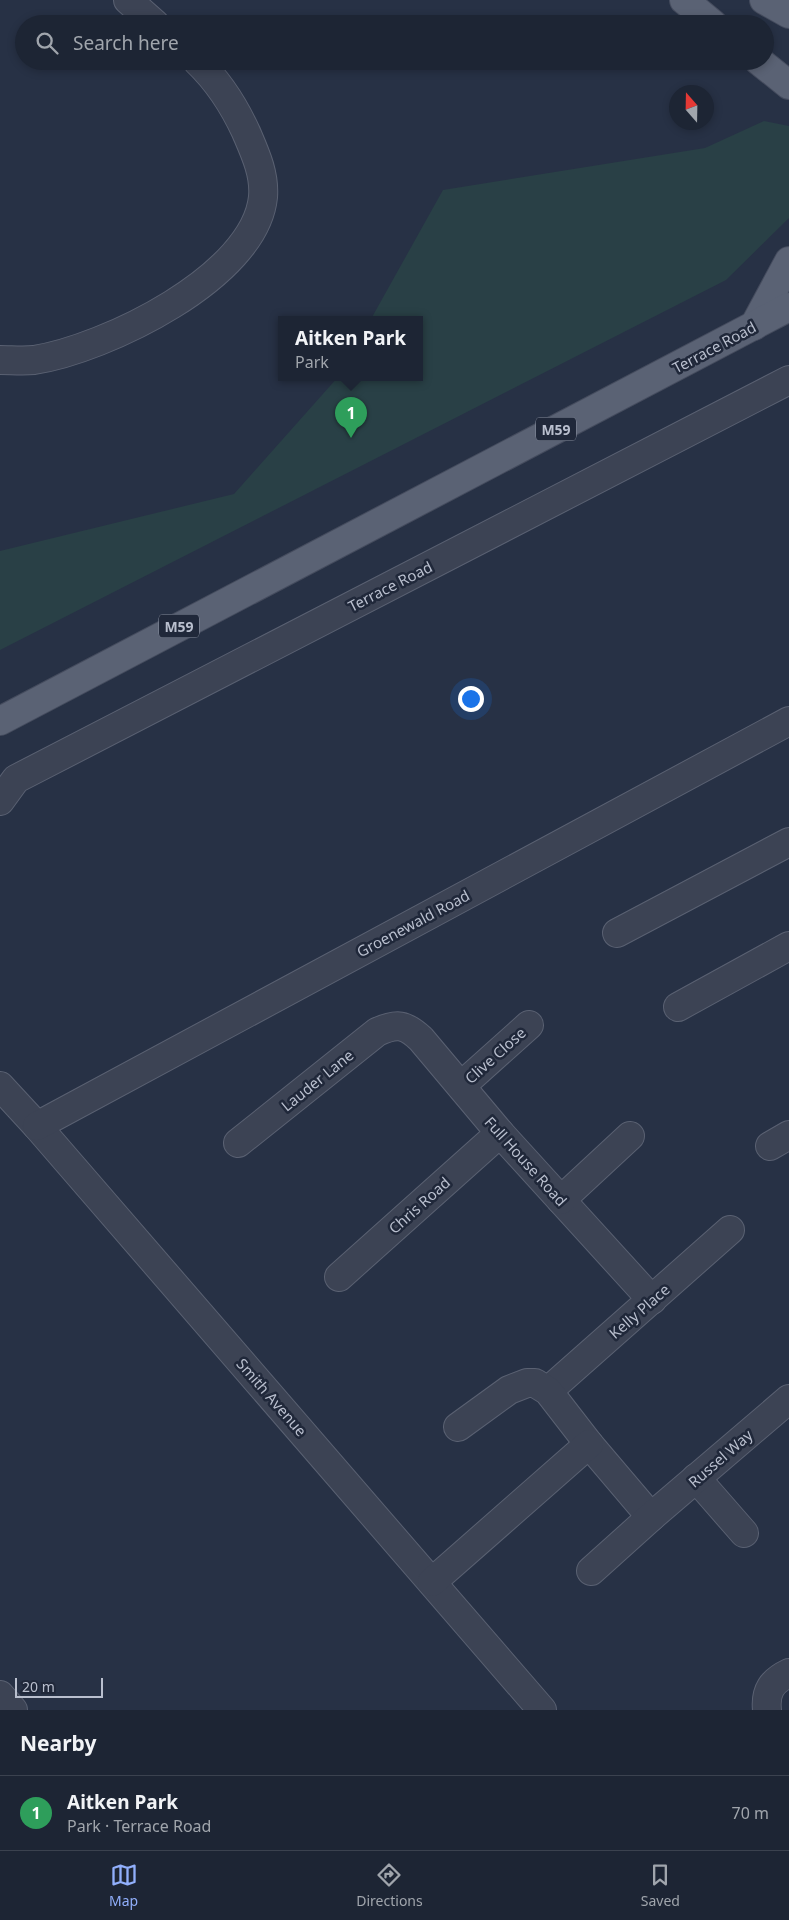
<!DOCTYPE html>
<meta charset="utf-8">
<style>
:root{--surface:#1d2534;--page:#252d3c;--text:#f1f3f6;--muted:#a0a5ac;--line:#3b424f;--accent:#91affb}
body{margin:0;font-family:"Noto Sans",sans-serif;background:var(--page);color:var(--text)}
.compass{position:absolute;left:669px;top:85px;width:45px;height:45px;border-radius:50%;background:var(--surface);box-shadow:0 2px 8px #0003;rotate:340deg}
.scale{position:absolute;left:15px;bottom:12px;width:88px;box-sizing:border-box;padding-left:5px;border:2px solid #b9bfce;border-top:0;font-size:14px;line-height:18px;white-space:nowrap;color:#b9bfce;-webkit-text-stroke:4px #20283a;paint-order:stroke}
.you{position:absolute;left:470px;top:698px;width:18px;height:18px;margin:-12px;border:4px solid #fff;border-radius:50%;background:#1a73e8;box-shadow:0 0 0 8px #1a73e833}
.badge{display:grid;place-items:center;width:32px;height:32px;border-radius:50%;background:var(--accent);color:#fff;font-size:16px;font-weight:700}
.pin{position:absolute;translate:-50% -41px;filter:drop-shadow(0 1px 2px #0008)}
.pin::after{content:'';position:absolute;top:26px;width:18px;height:15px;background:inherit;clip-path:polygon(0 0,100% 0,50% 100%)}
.popup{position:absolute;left:278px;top:316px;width:145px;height:65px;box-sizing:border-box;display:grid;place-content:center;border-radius:0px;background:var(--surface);filter:drop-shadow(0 1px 4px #0005);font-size:16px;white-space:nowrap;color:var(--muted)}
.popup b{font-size:19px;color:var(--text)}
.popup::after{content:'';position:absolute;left:50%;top:100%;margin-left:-10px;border:10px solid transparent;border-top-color:var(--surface)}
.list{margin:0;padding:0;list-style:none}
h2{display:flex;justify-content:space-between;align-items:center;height:65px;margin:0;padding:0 20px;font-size:21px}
h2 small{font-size:16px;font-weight:400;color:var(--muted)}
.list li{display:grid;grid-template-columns:32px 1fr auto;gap:15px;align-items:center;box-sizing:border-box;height:75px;padding:0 20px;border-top:1px solid var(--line)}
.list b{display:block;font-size:19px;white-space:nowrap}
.list p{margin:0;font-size:16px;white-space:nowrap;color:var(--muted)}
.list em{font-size:16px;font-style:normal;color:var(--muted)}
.icon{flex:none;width:28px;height:28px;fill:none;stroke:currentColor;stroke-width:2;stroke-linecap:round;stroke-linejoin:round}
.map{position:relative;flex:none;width:789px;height:1710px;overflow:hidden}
.search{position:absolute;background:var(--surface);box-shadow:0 2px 8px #0003;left:15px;right:15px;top:15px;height:55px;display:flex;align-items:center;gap:12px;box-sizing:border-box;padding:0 18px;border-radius:28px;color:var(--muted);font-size:19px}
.sheet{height:140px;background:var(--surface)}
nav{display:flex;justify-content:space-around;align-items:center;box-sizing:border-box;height:70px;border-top:1px solid var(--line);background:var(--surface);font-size:14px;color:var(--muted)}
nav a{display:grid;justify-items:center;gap:2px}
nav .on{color:var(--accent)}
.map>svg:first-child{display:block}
.green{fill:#294046}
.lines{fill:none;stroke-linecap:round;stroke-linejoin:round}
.minor-casing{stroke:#5a6172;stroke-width:30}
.major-casing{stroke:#454c5e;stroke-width:30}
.minor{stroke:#3c4354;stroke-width:28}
.major{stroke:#5a6274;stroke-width:28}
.labels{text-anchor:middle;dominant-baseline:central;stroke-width:5;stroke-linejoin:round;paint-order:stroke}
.shield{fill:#20283a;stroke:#8b92a2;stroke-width:1}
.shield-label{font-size:14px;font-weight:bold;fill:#b9bfce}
.street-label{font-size:15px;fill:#b9bfce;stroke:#20283a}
</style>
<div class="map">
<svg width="789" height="1710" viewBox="0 0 789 1710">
<rect width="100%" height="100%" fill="#273145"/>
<path class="green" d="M 764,121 L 789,126 L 789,218 L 726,280 L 0,650 L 0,551 L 234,494 L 338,377 L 420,377 L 420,319 L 371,319 L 443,190 L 705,148 Z"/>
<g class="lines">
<g class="minor-casing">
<g id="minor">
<path d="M 128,0 L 155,24"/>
<path d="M 0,360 C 11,360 23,361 34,360 C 105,349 255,277 263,197 C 265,174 255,153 246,132 C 234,106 218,81 197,61"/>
<path d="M 0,801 L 16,779 L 789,380"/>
<path d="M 617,933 L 789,842"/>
<path d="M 678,1007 L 789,946"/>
<path d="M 0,1086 L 37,1126 L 542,1710"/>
<path d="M 461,1086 L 529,1025"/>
<path d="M 37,1126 L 789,721"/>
<path d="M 238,1143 L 377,1032 C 397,1023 405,1024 421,1039 L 500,1133 L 652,1300"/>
<path d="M 770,1146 L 789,1135"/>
<path d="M 561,1200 L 630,1136"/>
<path d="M 339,1277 L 500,1133"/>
<path d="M 548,1391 L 730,1230"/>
<path d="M 458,1427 L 509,1390 L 527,1383 L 535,1383 L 548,1391 L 589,1444 L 651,1517"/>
<path d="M 696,1478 L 744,1533"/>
<path d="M 591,1571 L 651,1517 L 789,1399"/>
<path d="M 432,1582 L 589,1444"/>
<path d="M 0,1695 L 13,1710"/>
<path d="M 767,1710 C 765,1691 772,1681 789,1673"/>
</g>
</g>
<g class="major-casing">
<g id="major">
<path d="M 684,0 L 713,24"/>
<path d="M 764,0 L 789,14"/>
<path d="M 759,61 L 789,85"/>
<path d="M 754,326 L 789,261"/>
<path d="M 0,721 L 789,307"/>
</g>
</g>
<use href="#minor" class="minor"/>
<use href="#major" class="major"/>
</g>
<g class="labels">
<g class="shield">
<rect x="536" y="417.5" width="40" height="23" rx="4"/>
<rect x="159" y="614.5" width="40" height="23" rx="4"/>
</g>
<g class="shield-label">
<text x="556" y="429">M59</text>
<text x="179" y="626">M59</text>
</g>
<g class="street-label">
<text transform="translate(714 347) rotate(-28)">Terrace Road</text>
<text transform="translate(390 586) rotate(-27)">Terrace Road</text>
<text transform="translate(413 923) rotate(-28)">Groenewald Road</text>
<text transform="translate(495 1055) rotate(-42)">Clive Close</text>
<text transform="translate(317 1080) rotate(-39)">Lauder Lane</text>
<text transform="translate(526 1161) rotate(48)">Full House Road</text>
<text transform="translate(419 1205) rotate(-42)">Chris Road</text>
<text transform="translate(639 1311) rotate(-41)">Kelly Place</text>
<text transform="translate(272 1397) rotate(49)">Smith Avenue</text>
<text transform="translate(720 1458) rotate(-41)">Russel Way</text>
</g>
</g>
</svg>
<svg class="compass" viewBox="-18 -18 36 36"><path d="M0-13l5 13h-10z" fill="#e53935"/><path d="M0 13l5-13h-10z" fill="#a0a5ac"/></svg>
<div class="scale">20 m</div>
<div class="you"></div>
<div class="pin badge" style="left:351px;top:438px;background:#2e9e5b">1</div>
<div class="popup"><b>Aitken Park</b>Park</div>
<div class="search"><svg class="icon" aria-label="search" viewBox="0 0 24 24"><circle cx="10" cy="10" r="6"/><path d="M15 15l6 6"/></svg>Search here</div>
</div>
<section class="sheet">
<h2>Nearby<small></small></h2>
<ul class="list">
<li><span class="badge" style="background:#2e9e5b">1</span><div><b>Aitken Park</b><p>Park · Terrace Road</p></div><em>70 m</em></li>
</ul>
</section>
<nav>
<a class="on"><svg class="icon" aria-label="map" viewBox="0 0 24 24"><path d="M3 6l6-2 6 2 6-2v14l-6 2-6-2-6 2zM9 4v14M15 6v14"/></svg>Map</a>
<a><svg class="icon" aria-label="directions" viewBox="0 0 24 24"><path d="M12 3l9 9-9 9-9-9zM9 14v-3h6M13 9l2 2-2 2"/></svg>Directions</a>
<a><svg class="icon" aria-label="saved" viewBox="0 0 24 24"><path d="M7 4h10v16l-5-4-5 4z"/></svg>Saved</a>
</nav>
